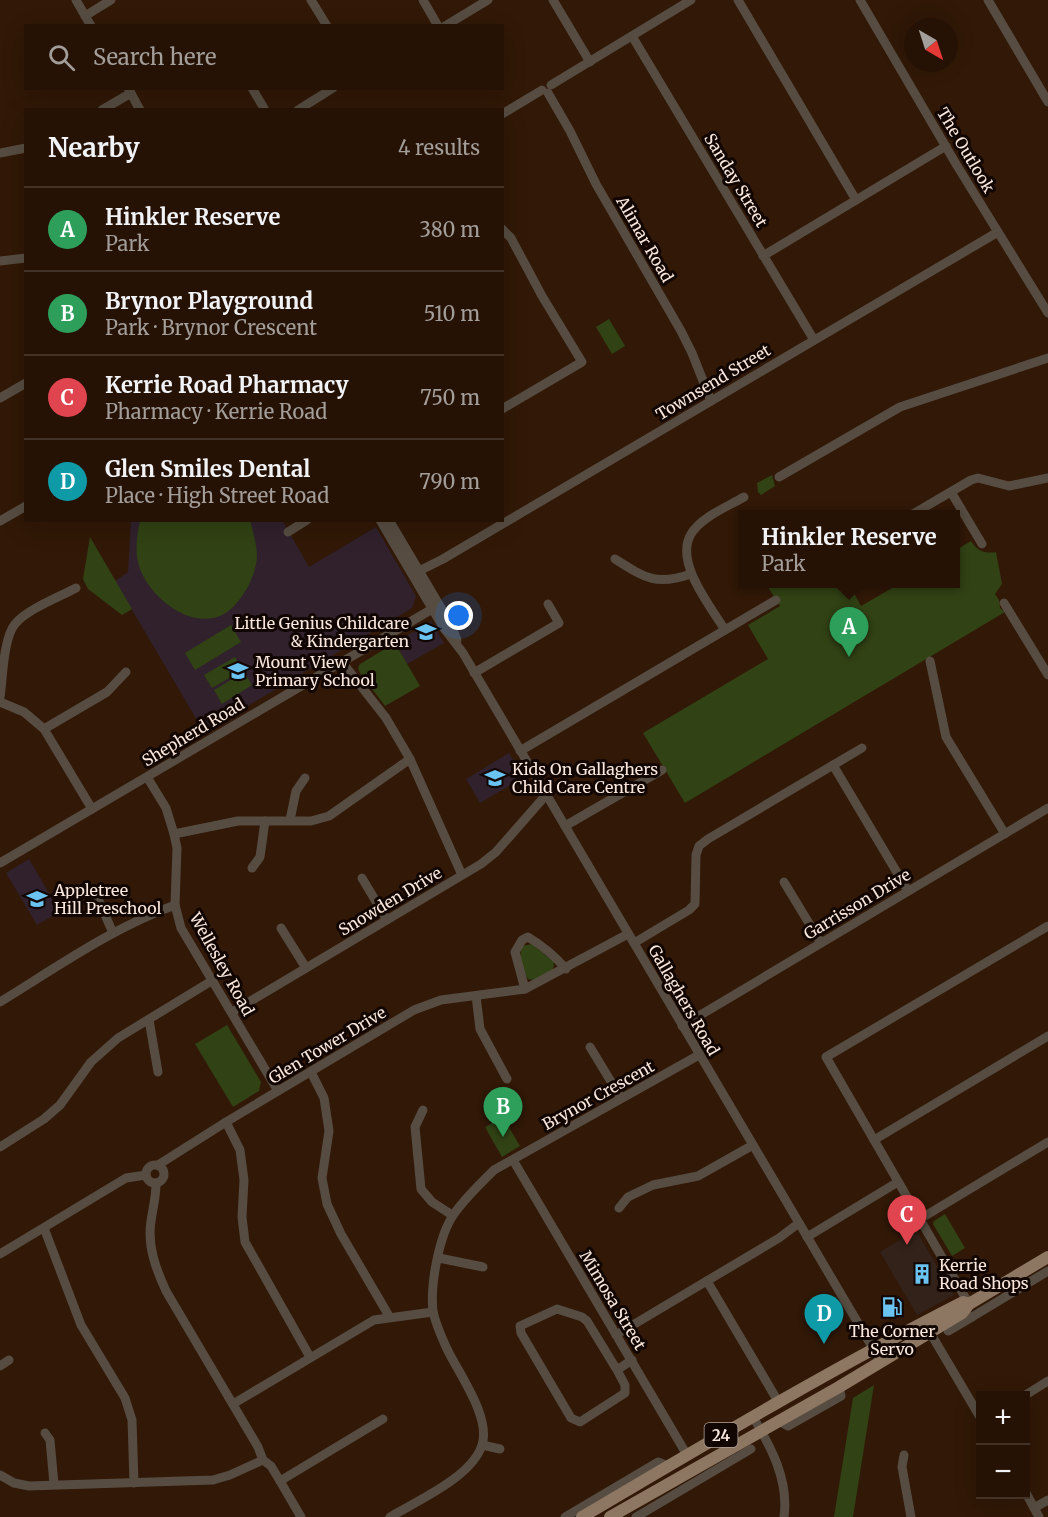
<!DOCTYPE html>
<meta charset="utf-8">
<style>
:root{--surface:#251205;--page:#2d1b0f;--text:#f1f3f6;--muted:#a39e9a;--line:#423227;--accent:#6ac3f1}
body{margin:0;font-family:Merriweather,serif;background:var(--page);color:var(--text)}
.controls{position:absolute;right:18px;bottom:18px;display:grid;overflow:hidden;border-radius:0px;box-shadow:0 6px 24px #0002}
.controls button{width:54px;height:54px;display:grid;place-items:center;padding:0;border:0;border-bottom:2px solid var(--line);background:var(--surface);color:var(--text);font:30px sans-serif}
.compass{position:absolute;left:904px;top:18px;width:54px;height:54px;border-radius:50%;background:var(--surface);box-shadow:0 6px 24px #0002;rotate:141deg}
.you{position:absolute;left:459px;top:616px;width:21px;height:21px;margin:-15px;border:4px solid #fff;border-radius:50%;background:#1a73e8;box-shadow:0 0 0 9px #1a73e833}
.badge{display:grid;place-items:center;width:39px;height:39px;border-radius:50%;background:var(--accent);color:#fff;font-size:20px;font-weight:700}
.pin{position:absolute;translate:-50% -50px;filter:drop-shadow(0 2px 3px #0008)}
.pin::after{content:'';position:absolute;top:32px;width:21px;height:18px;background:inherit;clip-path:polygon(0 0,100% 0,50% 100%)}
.popup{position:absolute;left:738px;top:510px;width:222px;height:78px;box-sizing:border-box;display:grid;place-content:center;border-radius:0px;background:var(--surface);filter:drop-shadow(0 2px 4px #0005);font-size:20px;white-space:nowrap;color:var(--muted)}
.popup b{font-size:22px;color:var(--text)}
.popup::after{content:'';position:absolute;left:50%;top:100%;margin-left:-12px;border:12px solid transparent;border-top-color:var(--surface)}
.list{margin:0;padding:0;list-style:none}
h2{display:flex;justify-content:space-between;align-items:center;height:78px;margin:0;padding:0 24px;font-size:26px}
h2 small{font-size:20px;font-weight:400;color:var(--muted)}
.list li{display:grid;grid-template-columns:39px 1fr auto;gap:18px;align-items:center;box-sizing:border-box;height:84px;padding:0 24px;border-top:2px solid var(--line)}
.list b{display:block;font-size:22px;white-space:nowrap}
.list p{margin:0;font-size:20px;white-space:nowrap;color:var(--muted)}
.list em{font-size:20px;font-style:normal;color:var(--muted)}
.icon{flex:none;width:33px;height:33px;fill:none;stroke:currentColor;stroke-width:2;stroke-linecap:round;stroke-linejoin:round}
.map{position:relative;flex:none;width:1048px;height:1517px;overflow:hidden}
.search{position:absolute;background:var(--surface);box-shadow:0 6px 24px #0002;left:24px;top:24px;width:480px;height:66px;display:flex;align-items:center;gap:15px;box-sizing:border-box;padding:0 21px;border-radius:0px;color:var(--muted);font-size:22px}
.panel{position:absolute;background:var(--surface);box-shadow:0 6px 24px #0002;left:24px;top:108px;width:480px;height:414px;border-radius:0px}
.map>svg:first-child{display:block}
.commercial{fill:#33221a}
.education{fill:#30212c}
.green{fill:#314214}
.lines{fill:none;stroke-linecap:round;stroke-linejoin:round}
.minor{stroke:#564c41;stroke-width:9}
.major{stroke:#8d7762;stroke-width:12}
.labels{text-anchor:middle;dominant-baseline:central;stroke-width:6;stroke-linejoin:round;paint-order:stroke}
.shield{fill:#110602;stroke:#b4a49c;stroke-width:1.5}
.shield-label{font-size:15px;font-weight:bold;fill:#fae8de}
.street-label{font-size:16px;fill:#fae8de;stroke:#110602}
.poi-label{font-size:16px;fill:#fae8de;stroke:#110602;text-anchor:start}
</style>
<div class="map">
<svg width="1048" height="1517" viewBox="0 0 1048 1517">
<rect width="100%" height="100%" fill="#311807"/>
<path class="commercial" d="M 916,1230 L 954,1295 L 917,1315 L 880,1252 Z"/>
<g class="education">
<path d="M 282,520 L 309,567 L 376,527 L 416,596 L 412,608 L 204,732 L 115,581 L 128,572 L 131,521 Z"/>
<path d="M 431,621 L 444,643 L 407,664 L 395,643 Z"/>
<path d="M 509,753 L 524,777 L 480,803 L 466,779 Z"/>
<path d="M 29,859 L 60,912 L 37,925 L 6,873 Z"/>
</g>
<g class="green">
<path d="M 609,319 L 625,346 L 612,354 L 596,327 Z"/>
<path d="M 772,475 L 775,486 L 761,495 L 758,492 L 757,483 Z"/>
<path d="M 250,520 C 253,532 257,546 257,557 C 256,570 250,585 242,596 C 237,603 231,611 222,615 C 189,631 145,594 138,562 C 135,549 137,534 140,521 Z"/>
<path d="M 90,537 L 132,609 L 122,615 L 88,589 L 83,579 Z"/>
<path d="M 971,541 C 977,551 985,554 996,552 L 1002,584 L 995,594 L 999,600 L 1000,608 L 1005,612 L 685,803 L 643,733 L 768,659 L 748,625 L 780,606 L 766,584 L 849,584 L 861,606 L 899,584 L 956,584 L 956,550 Z"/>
<path d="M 231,625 L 241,642 L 195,670 L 185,653 Z"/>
<path d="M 395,643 L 420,686 L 385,706 L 360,673 L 358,668 L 360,664 Z"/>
<path d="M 235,657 L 243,670 L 212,688 L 204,675 Z"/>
<path d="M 244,672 L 252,685 L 222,704 L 214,690 Z"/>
<path d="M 532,944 L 554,962 L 553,972 L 534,980 L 528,979 C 523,971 518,955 522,946 Z"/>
<path d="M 227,1025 L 261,1082 L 259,1091 L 233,1107 L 195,1044 Z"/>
<path d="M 503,1117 L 520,1146 L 502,1157 L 485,1127 Z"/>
<path d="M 945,1214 L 965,1248 L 952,1256 L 933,1224 L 934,1221 Z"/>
<path d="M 874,1385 L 853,1517 L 834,1517 L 853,1398 Z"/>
</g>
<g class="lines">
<g class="minor">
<path d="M 76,0 L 91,26"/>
<path d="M 311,0 L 327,26"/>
<path d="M 423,0 L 438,26"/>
<path d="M 553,0 L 590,62"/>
<path d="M 738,0 L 856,200"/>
<path d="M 860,0 L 956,164 L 1048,313"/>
<path d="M 988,0 L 1048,102"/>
<path d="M 85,16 L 111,0"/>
<path d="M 445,26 L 488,0"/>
<path d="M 632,36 L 814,340"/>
<path d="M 551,85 L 691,0"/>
<path d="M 128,88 L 140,110"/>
<path d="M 252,88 L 265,110"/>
<path d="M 548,93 L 570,131 L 596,184 L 681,331 L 692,353 L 711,401"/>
<path d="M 102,110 L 131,93"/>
<path d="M 298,110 L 333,88"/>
<path d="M 502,114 L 542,90"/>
<path d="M 0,153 L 26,148"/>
<path d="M 502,229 L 511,238 L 542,296 L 582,362 L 502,409"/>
<path d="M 763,256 L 946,146"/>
<path d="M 0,261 L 26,258"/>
<path d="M 0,398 L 26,383"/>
<path d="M 779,477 L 900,407 L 1048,358"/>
<path d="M 951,492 L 982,544"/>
<path d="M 913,514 L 971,480 L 978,478 L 1009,486 L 1048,478"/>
<path d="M 380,520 L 443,627 L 463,653 L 881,1362"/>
<path d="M 389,520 L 450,623 L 457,640"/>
<path d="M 0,521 L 26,506"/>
<path d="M 288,532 L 307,520"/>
<path d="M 615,559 C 645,578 656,586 691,574"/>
<path d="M 419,571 L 443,559 L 998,232"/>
<path d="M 1004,603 L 1048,675"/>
<path d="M 725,630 C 711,607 674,562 691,534 C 701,517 727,507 744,497"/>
<path d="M 930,661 L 946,737 L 1005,834"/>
<path d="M 342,662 L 386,718 L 410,759 L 462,875"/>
<path d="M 474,673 L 559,623 L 548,604"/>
<path d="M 0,697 C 3,678 3,639 15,624 C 26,610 59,597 76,588"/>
<path d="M 0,702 L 24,712 L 44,729 L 92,809"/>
<path d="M 44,729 L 107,692 L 126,672"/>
<path d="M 520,751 L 776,600"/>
<path d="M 833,765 L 908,891"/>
<path d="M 147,777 L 166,808 L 174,834 L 177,848 L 175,905 L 181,928 L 278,1091"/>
<path d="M 290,820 L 296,791 L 305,778"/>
<path d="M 565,826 L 662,770"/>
<path d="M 174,834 L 238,821 L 311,821 L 329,816 L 410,759"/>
<path d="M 0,863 L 439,605"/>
<path d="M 252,868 L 260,857 L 265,821"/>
<path d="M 362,878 L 387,920"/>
<path d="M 784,882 L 821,943"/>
<path d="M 99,889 L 98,899 L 113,933"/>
<path d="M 281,928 L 306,968"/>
<path d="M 634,943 L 689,910 L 695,904 L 696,855 L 699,846 L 708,839 L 862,748"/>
<path d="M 525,989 L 515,952 L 522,940 L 528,937 C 543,946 555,956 566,969"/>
<path d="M 476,996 L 480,1029 L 507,1079"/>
<path d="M 0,1002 C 57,967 112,928 175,905"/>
<path d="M 232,1012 L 481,864 L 496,852 L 546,795"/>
<path d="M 149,1020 L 158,1072"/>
<path d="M 682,1026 L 1048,808"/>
<path d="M 590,1047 L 621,1098"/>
<path d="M 311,1072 L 324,1098 L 329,1131 L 322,1178 L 327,1204 L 341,1234 L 389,1316"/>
<path d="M 423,1110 L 415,1127 L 421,1189 L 432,1202 L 452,1215"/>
<path d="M 226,1122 L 240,1150 L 244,1180 L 242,1217 L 245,1242 L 310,1357"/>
<path d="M 874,1140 L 1048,1036"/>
<path d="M 0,1147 L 44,1119 L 60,1105 L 91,1062 L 118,1038 L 213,980"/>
<path d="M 513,1160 L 687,1455"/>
<circle cx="155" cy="1174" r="9"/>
<path d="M 158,1165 L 226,1122 L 414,1010 L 441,1000 L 525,989 L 628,934"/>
<path d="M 156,1183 C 156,1198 153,1207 151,1221 C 147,1246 156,1269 166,1291 L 258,1447 L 263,1460 L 271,1466 L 280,1481 L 301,1517"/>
<path d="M 619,1208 L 628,1197 L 653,1185 L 698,1176 L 753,1145"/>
<path d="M 920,1219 L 1048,1142"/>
<path d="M 44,1228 L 81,1325 L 125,1398 L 132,1420 L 134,1483"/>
<path d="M 807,1237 L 898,1182"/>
<path d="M 0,1254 L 126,1178 L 146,1175"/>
<path d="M 439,1258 L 483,1267"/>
<path d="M 707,1281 L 779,1403"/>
<path d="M 969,1304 L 826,1057 L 1048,926"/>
<path d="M 962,1313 L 972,1317 L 1048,1271"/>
<path d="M 928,1329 L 980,1417"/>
<path d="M 948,1331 L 972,1317"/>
<path d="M 616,1335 L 779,1238 L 799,1223"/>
<path d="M 0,1366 L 9,1360"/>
<path d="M 617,1370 L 587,1321 L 582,1317 L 557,1309 L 520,1326 L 521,1333 L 571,1418 L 580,1422 L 625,1393 L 625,1385 L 617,1370 L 632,1360"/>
<path d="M 1024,1396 L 1048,1381"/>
<path d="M 233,1404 L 374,1320 L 433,1312"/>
<path d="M 753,1417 C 771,1447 789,1480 784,1517"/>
<path d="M 779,1421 L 788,1426 L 841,1396 L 839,1387"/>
<path d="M 45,1433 L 50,1440 L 54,1484"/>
<path d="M 482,1445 L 500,1449"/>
<path d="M 904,1455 L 902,1467 L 911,1517"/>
<path d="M 0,1475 L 14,1483 L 29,1486 L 213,1480 L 230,1475 L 263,1460"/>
<path d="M 280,1481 L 383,1419"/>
<path d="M 1026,1493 L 1039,1517"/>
<path d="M 1034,1508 L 1048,1500"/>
<path d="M 390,1517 C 417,1501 472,1477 482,1445 C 491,1417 459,1374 447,1349 C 442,1338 435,1322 433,1311 C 430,1285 439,1235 454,1214 C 465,1198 480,1184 494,1170 L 699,1055"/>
<path d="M 565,1517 L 658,1462 L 668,1466"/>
<path d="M 636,1517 L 751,1449"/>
</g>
<g class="major">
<path d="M 582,1517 C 707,1443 833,1368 963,1302 L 969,1304"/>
<path d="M 610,1517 L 839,1387 L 962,1313 L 969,1304 L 1048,1257"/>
</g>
</g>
<defs>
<g id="school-bare" transform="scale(1.62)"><path d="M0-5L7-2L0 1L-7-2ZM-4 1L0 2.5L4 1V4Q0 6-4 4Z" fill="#6ac3f1" stroke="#110602" stroke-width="2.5" paint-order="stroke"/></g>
<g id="building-bare" transform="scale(1.62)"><path d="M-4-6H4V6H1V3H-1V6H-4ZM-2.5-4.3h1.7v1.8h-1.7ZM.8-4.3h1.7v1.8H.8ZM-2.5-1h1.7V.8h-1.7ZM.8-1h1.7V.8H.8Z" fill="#6ac3f1" stroke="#110602" stroke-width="2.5" paint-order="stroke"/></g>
<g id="fuel-bare" transform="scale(1.62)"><path d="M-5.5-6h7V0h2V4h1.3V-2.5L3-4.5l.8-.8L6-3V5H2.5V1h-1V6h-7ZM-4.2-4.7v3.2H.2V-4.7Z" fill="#6ac3f1" stroke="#110602" stroke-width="2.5" paint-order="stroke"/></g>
</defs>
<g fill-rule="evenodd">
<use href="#school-bare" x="426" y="632"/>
<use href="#school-bare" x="238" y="671"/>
<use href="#school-bare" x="495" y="778"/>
<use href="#school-bare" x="37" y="899"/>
<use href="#building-bare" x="922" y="1274"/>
<use href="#fuel-bare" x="892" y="1307"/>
</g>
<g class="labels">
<rect class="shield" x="704.5" y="1423" width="33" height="24" rx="4.5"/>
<g class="shield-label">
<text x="721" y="1435">24</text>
</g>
<g class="street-label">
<text transform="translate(966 150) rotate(59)">The Outlook</text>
<text transform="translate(736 180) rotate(59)">Sanday Street</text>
<text transform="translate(645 239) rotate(60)">Alimar Road</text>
<text transform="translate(713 382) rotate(-31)">Townsend Street</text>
<text transform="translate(193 732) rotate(-31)">Shepherd Road</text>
<text transform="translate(390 901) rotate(-31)">Snowden Drive</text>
<text transform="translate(857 904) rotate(-31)">Garrisson Drive</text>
<text transform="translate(222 964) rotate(61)">Wellesley Road</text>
<text transform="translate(684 1000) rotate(60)">Gallaghers Road</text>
<text transform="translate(327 1045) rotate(-31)">Glen Tower Drive</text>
<text transform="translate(598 1095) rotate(-29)">Brynor Crescent</text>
<text transform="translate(613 1300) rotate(59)">Mimosa Street</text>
</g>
<g class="poi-label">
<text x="409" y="623" text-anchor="end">Little Genius Childcare<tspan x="409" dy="18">&amp; Kindergarten</tspan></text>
<text x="255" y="662">Mount View<tspan x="255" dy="18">Primary School</tspan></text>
<text x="512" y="769">Kids On Gallaghers<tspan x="512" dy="18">Child Care Centre</tspan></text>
<text x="54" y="890">Appletree<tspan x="54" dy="18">Hill Preschool</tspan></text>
<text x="939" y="1265">Kerrie<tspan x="939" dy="18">Road Shops</tspan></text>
<text x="892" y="1331" text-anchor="middle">The Corner<tspan x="892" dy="18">Servo</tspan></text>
</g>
</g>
</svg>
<div class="controls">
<button>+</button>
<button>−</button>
</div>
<svg class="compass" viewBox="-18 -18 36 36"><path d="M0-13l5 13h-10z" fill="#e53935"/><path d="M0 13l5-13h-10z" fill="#a39e9a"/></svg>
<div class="you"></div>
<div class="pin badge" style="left:849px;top:657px;background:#2e9e5b">A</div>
<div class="popup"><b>Hinkler Reserve</b>Park</div>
<div class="pin badge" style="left:503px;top:1137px;background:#2e9e5b">B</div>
<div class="pin badge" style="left:907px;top:1245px;background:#e0444e">C</div>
<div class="pin badge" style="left:824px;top:1344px;background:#0f9aa8">D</div>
<div class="search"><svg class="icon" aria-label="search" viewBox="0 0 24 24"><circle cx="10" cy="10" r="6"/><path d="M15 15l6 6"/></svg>Search here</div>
<section class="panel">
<h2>Nearby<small>4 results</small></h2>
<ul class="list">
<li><span class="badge" style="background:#2e9e5b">A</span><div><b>Hinkler Reserve</b><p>Park</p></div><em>380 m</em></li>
<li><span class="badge" style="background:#2e9e5b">B</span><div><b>Brynor Playground</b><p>Park · Brynor Crescent</p></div><em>510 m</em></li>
<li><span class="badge" style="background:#e0444e">C</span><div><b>Kerrie Road Pharmacy</b><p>Pharmacy · Kerrie Road</p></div><em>750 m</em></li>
<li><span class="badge" style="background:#0f9aa8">D</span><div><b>Glen Smiles Dental</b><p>Place · High Street Road</p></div><em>790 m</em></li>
</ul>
</section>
</div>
